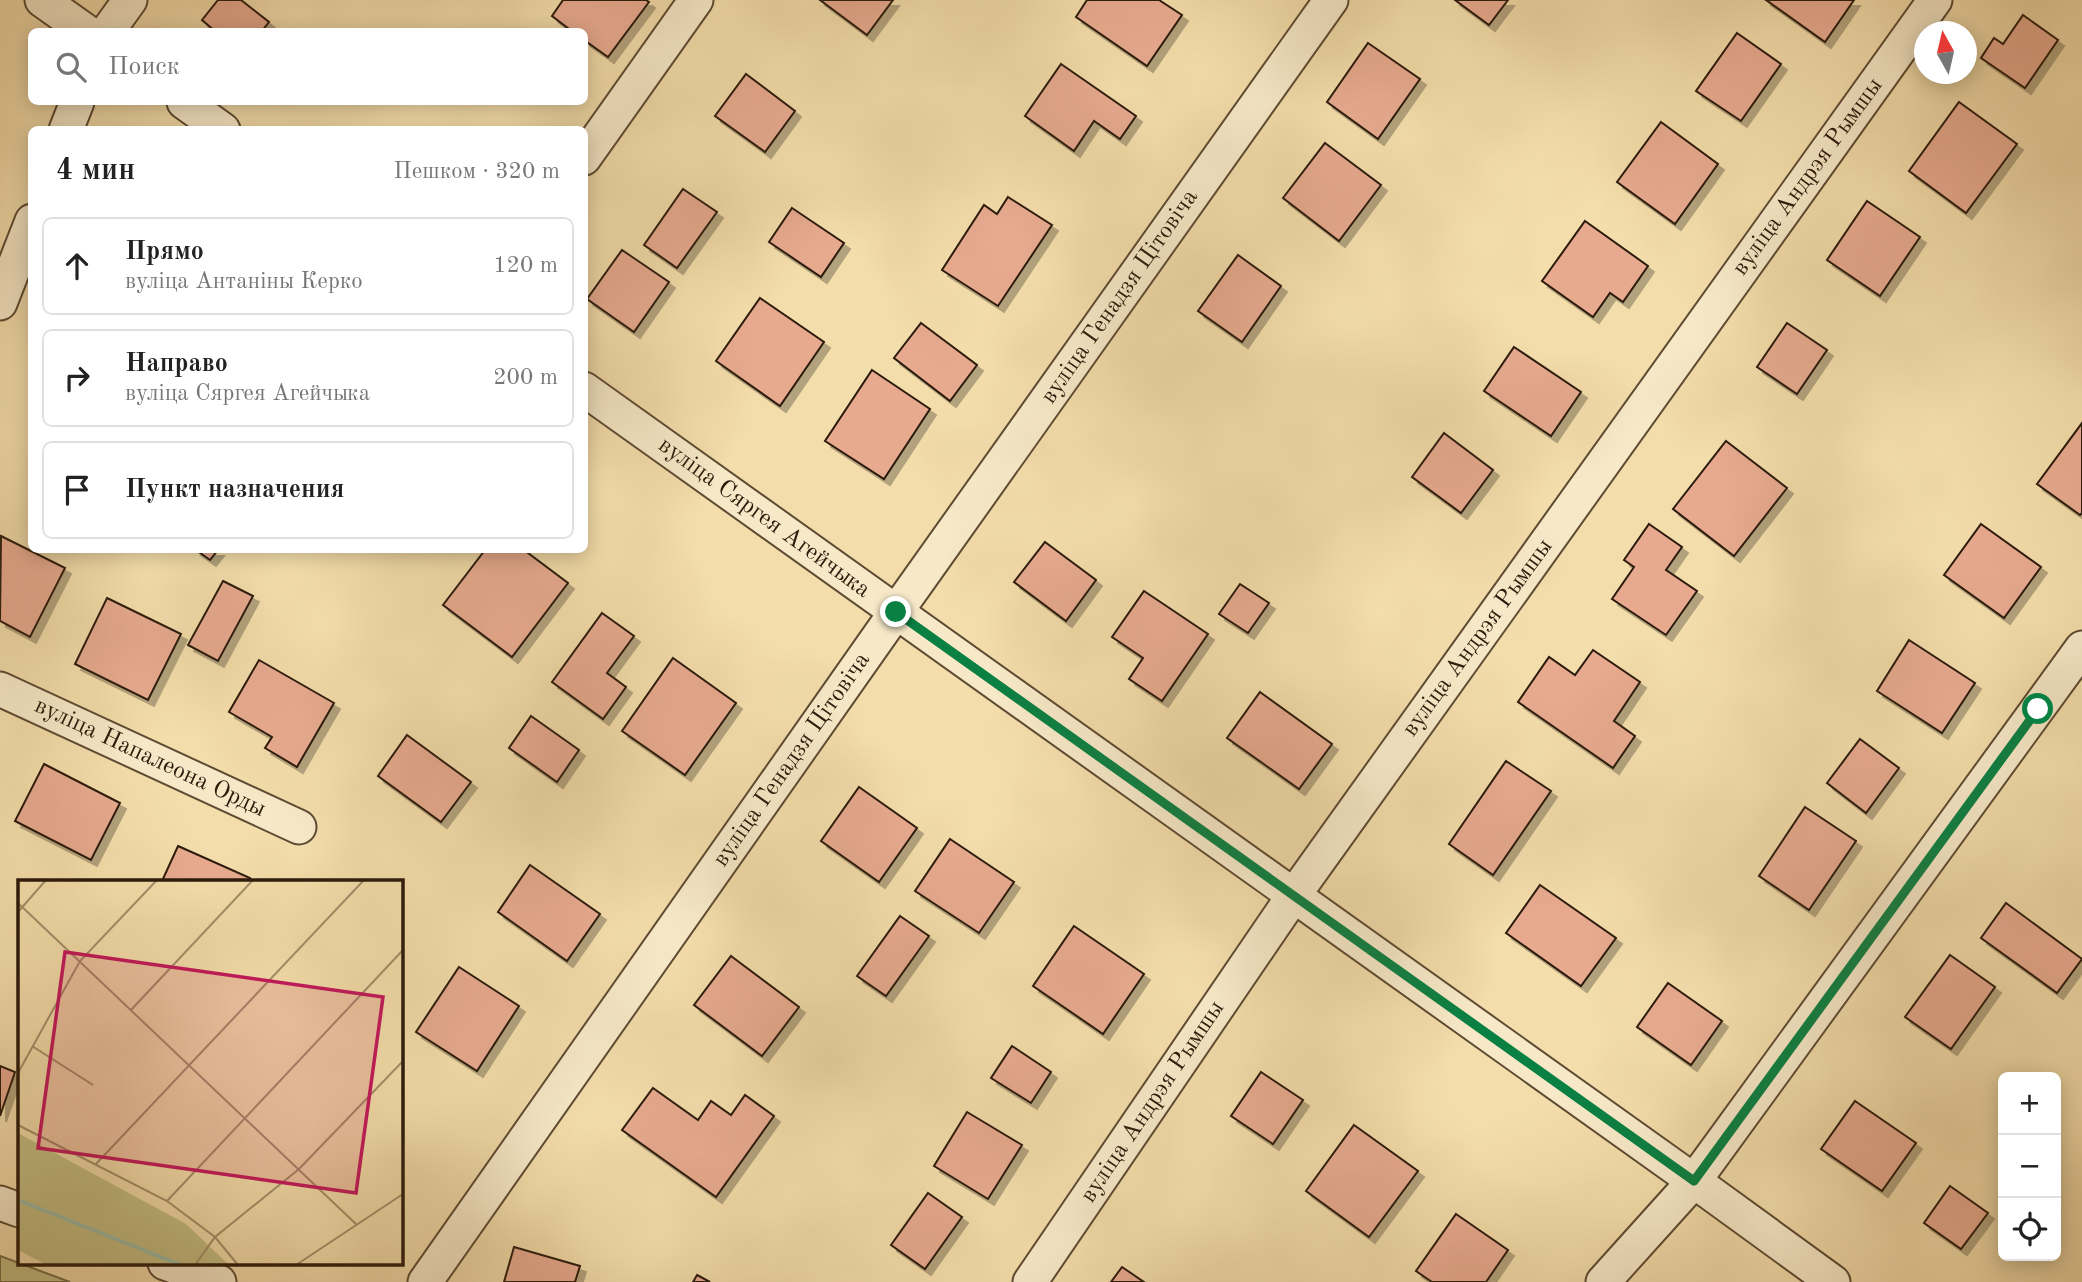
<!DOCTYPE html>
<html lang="ru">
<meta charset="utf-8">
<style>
:root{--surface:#fff;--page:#f2f2f2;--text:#222;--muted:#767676;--line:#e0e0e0}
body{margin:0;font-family:"Old Standard TT",serif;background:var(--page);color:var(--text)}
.controls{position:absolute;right:21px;bottom:21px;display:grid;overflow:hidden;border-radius:10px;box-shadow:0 4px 18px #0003}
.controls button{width:63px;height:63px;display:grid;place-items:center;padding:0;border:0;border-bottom:2px solid var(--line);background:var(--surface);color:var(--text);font:35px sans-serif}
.compass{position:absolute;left:1914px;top:21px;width:63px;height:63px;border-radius:50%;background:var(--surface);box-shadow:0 4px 18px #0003;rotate:352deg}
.stop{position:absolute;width:21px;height:21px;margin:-16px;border:5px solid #0b8043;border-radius:50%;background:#fff}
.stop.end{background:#0b8043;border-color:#fff;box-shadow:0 2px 7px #0008}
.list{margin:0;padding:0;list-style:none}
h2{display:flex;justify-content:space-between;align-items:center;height:91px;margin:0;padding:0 28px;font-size:30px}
h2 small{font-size:23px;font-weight:400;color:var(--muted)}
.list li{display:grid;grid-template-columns:46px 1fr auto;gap:21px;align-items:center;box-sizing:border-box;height:98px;margin:0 14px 14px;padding:0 14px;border:2px solid var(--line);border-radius:10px}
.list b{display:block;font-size:26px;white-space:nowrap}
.list p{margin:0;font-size:23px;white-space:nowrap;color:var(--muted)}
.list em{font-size:23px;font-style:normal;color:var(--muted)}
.icon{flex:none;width:38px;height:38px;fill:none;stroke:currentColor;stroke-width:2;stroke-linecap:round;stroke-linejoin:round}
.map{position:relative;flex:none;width:2082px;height:1282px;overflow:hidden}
.search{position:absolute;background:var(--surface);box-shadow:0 4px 18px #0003;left:28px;top:28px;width:560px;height:77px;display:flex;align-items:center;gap:18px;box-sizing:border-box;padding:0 24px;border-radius:10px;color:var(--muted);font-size:26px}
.panel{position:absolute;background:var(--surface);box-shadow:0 4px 18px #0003;left:28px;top:126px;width:560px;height:427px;border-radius:10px}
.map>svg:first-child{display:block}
.green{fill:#c3be83;stroke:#786c47;stroke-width:2}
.building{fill:#e7aa8f;stroke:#2c1a0b;stroke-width:2;filter:url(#shadow)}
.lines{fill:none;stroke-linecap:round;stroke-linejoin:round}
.minor-casing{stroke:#5e4b33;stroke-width:37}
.minor{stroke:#f7e9c8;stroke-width:33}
.route{stroke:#0b8043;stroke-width:9}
.labels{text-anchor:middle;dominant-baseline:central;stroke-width:7;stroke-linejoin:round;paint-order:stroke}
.street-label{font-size:24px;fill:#2c1a0b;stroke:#f7e9c8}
.inset-river{fill:none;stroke:#9bbca7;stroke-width:3.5}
.inset-road{fill:none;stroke:#a38f6a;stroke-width:2}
.view{fill:#c2185b;fill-opacity:0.15;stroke:#c2185b;stroke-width:3.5}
.inset-edge{fill:none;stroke:#2c1a0b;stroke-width:3.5}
</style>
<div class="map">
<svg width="2082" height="1282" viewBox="0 0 2082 1282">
<defs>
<filter id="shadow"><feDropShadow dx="6" dy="6" stdDeviation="0" flood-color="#0004"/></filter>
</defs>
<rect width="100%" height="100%" fill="#f3ddaa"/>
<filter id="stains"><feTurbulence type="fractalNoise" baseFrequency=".00286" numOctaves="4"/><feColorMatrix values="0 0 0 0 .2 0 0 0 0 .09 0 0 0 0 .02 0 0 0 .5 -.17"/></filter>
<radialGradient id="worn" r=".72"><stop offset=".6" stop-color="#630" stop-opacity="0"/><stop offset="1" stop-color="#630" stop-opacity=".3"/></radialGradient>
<path class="green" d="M 0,1256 L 70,1282 L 0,1282 Z"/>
<g class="building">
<path d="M 218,0 L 241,0 L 269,22 L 261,32 L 216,32 L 202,20 Z"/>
<path d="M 563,0 L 646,0 L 649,2 L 608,57 L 584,40 L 584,32 L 573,32 L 552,16 Z"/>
<path d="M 820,0 L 893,0 L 867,35 Z"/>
<path d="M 1087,0 L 1159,0 L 1182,15 L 1147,66 L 1076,17 Z"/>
<path d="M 1455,0 L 1508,0 L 1489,25 Z"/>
<path d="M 1766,0 L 1854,0 L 1825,42 Z"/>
<path d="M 2023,15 L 2058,40 L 2025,88 L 1981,58 L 1994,38 L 2003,44 Z"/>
<path d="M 1737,33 L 1781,64 L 1741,121 L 1696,91 Z"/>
<path d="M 1368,43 L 1420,79 L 1378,139 L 1327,102 Z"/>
<path d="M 1061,64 L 1136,116 L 1120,139 L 1094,121 L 1074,151 L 1025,116 Z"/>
<path d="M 746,74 L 795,111 L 765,152 L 715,116 Z"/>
<path d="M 1959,102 L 2017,144 L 1966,213 L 1909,171 Z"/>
<path d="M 1661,122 L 1718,164 L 1675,224 L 1617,182 Z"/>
<path d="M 1325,143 L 1381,185 L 1339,241 L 1283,198 Z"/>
<path d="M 683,189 L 717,212 L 677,268 L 644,245 Z"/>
<path d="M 1008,197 L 1052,225 L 998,306 L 942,270 L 984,205 L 997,214 Z"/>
<path d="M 1867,201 L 1920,237 L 1880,296 L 1827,260 Z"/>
<path d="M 792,208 L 844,243 L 821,277 L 769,242 Z"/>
<path d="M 1585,221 L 1648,266 L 1623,302 L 1610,293 L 1593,317 L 1542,281 Z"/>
<path d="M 622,250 L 669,282 L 634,332 L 587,299 Z"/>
<path d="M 1238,255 L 1281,286 L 1242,342 L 1198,311 Z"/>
<path d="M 760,298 L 824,342 L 780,406 L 716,361 Z"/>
<path d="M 921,323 L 977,365 L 950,401 L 894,358 Z"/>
<path d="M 1787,323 L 1827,350 L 1797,394 L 1757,367 Z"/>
<path d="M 1514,347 L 1581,392 L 1551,436 L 1484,391 Z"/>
<path d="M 872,370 L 930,409 L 884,479 L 825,441 Z"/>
<path d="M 2082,423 L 2082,513 L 2080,515 L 2037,484 Z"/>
<path d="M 1444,433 L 1493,470 L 1461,513 L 1412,477 Z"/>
<path d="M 1726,441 L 1787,488 L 1734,556 L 1673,509 Z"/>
<path d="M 1649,524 L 1682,547 L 1666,570 L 1697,591 L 1666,635 L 1612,599 L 1634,567 L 1624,560 Z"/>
<path d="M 1981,524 L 2041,567 L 2004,618 L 1944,575 Z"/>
<path d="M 1,536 L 65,568 L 30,637 L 0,621 Z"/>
<path d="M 1045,542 L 1096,580 L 1066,621 L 1014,582 Z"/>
<path d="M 196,550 L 218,550 L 210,560 Z"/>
<path d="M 485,550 L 524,550 L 568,583 L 512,657 L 443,605 Z"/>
<path d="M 223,581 L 253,596 L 218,661 L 188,645 Z"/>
<path d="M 1240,584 L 1269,603 L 1248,633 L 1219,614 Z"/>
<path d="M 1144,591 L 1208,634 L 1162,701 L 1129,679 L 1143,658 L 1112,637 Z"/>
<path d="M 107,598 L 181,634 L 148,700 L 75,664 Z"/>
<path d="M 602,613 L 634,636 L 607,673 L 626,687 L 603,719 L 552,682 Z"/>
<path d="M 1909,640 L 1975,683 L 1942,733 L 1877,691 Z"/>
<path d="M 1593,650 L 1640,682 L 1614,721 L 1635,736 L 1613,768 L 1518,702 L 1549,657 L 1575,675 Z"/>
<path d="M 673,658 L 736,703 L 685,775 L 622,731 Z"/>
<path d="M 259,660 L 334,703 L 297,767 L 265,748 L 272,737 L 229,712 Z"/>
<path d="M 1260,692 L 1332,744 L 1299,789 L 1227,738 Z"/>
<path d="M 531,716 L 579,750 L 557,782 L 509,748 Z"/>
<path d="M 407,735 L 471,782 L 441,822 L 378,776 Z"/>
<path d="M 1860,739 L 1899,768 L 1866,813 L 1827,783 Z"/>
<path d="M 1506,761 L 1551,791 L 1493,875 L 1449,844 Z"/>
<path d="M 44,764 L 120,803 L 91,860 L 15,821 Z"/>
<path d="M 859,787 L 917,828 L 879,882 L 821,841 Z"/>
<path d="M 1805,807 L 1856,841 L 1809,910 L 1759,876 Z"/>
<path d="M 950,839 L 1014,882 L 979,933 L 915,891 Z"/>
<path d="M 178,846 L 250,878 L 249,881 L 162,881 Z"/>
<path d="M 530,865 L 600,914 L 567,961 L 498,912 Z"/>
<path d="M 1540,885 L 1616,938 L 1581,986 L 1506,933 Z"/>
<path d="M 2006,903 L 2082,959 L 2057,993 L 1981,938 Z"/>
<path d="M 900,916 L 929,936 L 886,996 L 857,976 Z"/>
<path d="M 1074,926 L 1144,974 L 1103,1034 L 1033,986 Z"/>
<path d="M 1950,955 L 1995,987 L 1951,1049 L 1905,1017 Z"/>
<path d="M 731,956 L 799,1007 L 762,1056 L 694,1005 Z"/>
<path d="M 459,967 L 519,1006 L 477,1071 L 416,1032 Z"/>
<path d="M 1668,983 L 1722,1021 L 1691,1065 L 1637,1027 Z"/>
<path d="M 1012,1046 L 1051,1072 L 1031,1103 L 991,1078 Z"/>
<path d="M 0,1066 L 15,1072 L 0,1116 Z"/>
<path d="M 1261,1072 L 1303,1100 L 1273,1144 L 1231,1116 Z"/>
<path d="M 653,1088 L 698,1120 L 711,1101 L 731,1115 L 745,1095 L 774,1116 L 716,1197 L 622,1130 Z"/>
<path d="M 1855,1101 L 1916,1143 L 1882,1191 L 1821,1149 Z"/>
<path d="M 967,1112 L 1022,1145 L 988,1199 L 934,1166 Z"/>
<path d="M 1354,1125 L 1418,1171 L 1369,1237 L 1306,1191 Z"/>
<path d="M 1950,1186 L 1988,1213 L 1961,1249 L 1924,1223 Z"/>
<path d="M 928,1193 L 962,1217 L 925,1269 L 891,1245 Z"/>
<path d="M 1456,1214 L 1508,1250 L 1486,1282 L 1432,1282 L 1416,1271 Z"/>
<path d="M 514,1247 L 580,1266 L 575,1282 L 504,1282 Z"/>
<path d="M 1122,1267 L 1144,1282 L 1111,1282 Z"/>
<path d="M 697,1275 L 710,1282 L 693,1282 Z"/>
</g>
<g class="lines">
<g class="minor-casing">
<g id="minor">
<path d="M 42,0 L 87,32"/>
<path d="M 107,32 L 130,0"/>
<path d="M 184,102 L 223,130"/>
<path d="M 66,130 L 77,102"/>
<path d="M 584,158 L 696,0"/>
<path d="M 0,303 L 32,221"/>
<path d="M 584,389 L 1694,1181 L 1833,1282"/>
<path d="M 0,689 L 299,827"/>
<path d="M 0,1203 L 19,1210"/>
<path d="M 165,1263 L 219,1282"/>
<path d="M 425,1282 L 896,612 L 1331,0"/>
<path d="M 1030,1282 L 1294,895 L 1935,0"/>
<path d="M 1603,1282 L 1694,1181 L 2082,648"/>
</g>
</g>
<use href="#minor" class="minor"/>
</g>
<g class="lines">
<path class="route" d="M 896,612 L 1694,1181 L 2038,709"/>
</g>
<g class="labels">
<g class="street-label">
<text transform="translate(1808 177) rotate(-54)">вуліца Андрэя Рымшы</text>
<text transform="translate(1120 297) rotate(-55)">вуліца Генадзя Цітовіча</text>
<text transform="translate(764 518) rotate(36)">вуліца Сяргея Агейчыка</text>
<text transform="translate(1478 638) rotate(-54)">вуліца Андрэя Рымшы</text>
<text transform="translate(150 758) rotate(25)">вуліца Напалеона Орды</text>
<text transform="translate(792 760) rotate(-55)">вуліца Генадзя Цітовіча</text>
<text transform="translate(1153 1102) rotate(-56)">вуліца Андрэя Рымшы</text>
</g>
</g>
<g transform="translate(18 880)">
<rect width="385" height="385" fill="#f3ddaa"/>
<path d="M 0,253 L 168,344 L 211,385 L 29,385 L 0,370 Z" fill="#c3be83"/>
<path class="inset-river" d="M 0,320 L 163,385"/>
<path class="inset-road" d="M 0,23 L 339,345M 0,32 L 28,0M 113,130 L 235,0M 14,166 L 75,205M 0,193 L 62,81 L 139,0M 0,245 L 149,321 L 197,357 L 220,385M 77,285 L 346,0M 149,321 L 385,70M 177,385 L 197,357 L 281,289 L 385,181M 278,385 L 385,314"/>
<path class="view" d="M 47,72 L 365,117 L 338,313 L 20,268 Z"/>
<rect width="385" height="385" class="inset-edge"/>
</g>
<rect width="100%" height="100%" filter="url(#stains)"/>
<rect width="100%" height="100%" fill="url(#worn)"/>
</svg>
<div class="controls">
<button>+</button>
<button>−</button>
<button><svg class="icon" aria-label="locate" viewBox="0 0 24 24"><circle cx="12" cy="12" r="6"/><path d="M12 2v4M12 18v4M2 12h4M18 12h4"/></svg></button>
</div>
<svg class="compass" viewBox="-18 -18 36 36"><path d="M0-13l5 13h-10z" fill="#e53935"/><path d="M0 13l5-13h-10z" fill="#767676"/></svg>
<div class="stop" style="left:2038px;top:709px"></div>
<div class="stop end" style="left:896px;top:612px"></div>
<div class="search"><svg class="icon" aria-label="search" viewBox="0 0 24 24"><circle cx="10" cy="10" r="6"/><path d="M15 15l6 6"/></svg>Поиск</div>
<section class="panel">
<h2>4 мин<small>Пешком · 320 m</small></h2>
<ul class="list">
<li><svg class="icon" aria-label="ahead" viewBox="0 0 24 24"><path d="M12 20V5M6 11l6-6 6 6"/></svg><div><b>Прямо</b><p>вуліца Антаніны Керко</p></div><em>120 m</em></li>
<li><svg class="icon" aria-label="right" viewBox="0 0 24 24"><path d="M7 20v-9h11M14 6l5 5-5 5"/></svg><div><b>Направо</b><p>вуліца Сяргея Агейчыка</p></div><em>200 m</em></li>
<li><svg class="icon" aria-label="arrive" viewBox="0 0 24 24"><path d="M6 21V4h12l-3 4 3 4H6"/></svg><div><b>Пункт назначения</b></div></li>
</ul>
</section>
</div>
